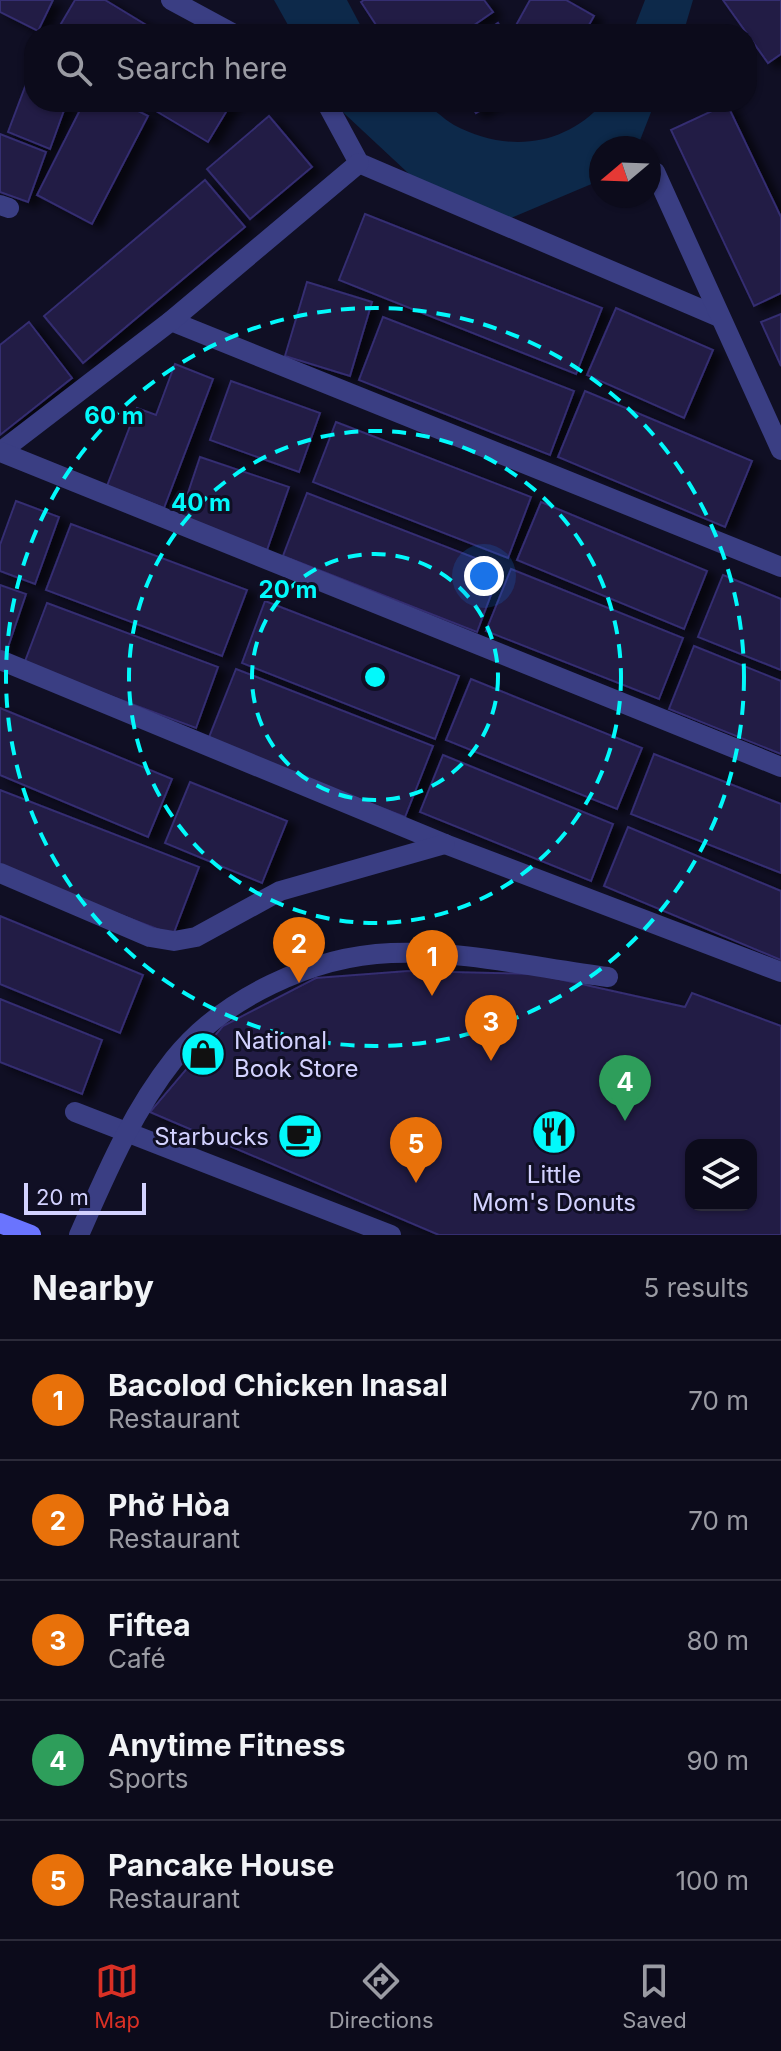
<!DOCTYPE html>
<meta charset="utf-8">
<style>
:root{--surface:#0c0b1b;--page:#151424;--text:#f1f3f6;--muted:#9a9ba3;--line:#2c2b3a;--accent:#d93025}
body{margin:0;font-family:Inter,sans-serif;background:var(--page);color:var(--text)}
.controls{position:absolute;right:24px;bottom:24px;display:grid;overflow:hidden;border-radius:16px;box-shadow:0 2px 6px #0004}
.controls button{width:72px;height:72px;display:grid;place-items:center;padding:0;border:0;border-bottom:2px solid var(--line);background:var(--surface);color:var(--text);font:40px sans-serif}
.compass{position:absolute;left:589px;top:136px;width:72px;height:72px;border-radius:50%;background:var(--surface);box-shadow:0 2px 6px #0004;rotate:251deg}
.scale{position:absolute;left:24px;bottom:20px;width:122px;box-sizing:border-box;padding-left:8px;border:4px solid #d3d2ff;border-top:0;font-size:22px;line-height:28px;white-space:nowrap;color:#d3d2ff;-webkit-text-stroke:6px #100f24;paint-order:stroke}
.you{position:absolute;left:484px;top:576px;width:28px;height:28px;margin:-20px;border:6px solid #fff;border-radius:50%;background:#1a73e8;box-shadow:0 0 0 12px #1a73e833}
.badge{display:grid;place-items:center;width:52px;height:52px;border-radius:50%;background:var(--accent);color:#fff;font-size:26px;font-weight:700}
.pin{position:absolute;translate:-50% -66px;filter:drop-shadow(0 2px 4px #0008)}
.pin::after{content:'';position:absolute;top:42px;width:28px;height:24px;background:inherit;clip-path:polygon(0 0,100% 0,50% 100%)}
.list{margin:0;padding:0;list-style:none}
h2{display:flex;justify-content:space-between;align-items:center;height:104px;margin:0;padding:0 32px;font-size:34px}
h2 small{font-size:26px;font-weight:400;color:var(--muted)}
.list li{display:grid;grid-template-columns:52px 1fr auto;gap:24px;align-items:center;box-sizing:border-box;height:120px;padding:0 32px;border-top:2px solid var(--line)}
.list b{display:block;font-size:30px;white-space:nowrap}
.list p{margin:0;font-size:26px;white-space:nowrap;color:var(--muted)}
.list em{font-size:26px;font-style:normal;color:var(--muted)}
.icon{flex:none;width:44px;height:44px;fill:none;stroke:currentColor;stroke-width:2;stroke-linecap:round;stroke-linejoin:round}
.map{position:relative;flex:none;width:781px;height:1235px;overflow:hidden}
.search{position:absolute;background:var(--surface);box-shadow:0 2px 6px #0004;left:24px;right:24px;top:24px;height:88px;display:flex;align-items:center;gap:20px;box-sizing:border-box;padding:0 28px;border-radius:32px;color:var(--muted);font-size:30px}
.sheet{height:704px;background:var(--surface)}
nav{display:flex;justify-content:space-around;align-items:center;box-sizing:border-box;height:112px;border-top:2px solid var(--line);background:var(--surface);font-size:22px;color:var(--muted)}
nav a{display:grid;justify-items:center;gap:4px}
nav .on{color:var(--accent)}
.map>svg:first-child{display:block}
.water{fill:#0d294a}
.building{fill:#201b45;stroke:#342d71;stroke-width:2;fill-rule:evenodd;filter:url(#shadow)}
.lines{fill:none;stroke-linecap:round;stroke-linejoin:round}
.lane{stroke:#3a3e83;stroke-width:20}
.street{stroke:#3a3e83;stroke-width:20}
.secondary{stroke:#6a74fe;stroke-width:20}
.ring{fill:none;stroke:#02f9fb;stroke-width:4;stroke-dasharray:14 10}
.labels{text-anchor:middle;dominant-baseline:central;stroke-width:6;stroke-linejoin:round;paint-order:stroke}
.poi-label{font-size:24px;fill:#d3d2ff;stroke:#100f24;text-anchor:start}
.centre{fill:#02f9fb;stroke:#100f24;stroke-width:4}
.ring-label{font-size:24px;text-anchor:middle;font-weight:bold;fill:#02f9fb;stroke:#100f24;stroke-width:6;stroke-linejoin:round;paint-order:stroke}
</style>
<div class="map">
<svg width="781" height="1235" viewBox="0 0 781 1235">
<defs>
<filter id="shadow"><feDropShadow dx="9" dy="5" stdDeviation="4" flood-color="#0009"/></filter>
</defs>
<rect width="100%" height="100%" fill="#100f24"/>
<g class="water">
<path d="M 274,0 L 347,0 L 365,34 L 293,34 Z"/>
<path d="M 645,0 L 693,0 L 683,34 L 632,34 Z"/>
<path d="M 332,102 C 359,102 391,97 418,102 C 430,104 443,119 454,125 C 507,153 564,147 604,102 L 655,102 L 637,148 L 601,148 L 601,180 L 504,221 L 422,186 Z"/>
</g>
<g class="building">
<path d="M 0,0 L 53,0 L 38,31 L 0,12 Z"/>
<path d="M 75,0 L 105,0 L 161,34 L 55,34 Z"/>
<path d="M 364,0 L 484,0 L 493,12 L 461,34 L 382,34 L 361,2 Z"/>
<path d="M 530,0 L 566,0 L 594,16 L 584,34 L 522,34 L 514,29 Z"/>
<path d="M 723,0 L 781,0 L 781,54 L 768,63 Z"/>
<path d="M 498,23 L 505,34 L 482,34 Z"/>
<path d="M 28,79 L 34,81 L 34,102 L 67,102 L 50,149 L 8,132 Z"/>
<path d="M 84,102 L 121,102 L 148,116 L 92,224 L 37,195 Z"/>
<path d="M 141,102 L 232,102 L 208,142 Z"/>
<path d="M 469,102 L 493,102 L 476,113 Z"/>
<path d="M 727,104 L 781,217 L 781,293 L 754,306 L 671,130 Z"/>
<path d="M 269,116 L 312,167 L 250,219 L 207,169 Z"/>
<path d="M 0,134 L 46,152 L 28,202 L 0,192 Z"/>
<path d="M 205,180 L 245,227 L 83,363 L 44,316 Z"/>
<path d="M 365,214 L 602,308 L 576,374 L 339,280 Z"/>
<path d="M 307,282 L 372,302 L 350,376 L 285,356 Z"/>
<path d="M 616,308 L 713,350 L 684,418 L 587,375 Z"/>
<path d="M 781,314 L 781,366 L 761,322 Z"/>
<path d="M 383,317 L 574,391 L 550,455 L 359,380 Z"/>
<path d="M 29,322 L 72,378 L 0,435 L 0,345 Z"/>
<path d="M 175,364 L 213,379 L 164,508 L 107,486 L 137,408 L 156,415 Z"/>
<path d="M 231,381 L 320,413 L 299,472 L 210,440 Z"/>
<path d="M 585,391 L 752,461 L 725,527 L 558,457 Z"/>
<path d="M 336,422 L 531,497 L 508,558 L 313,482 Z"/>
<path d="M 200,457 L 289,487 L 267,550 L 179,520 Z"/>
<path d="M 307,493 L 501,568 L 477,632 L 283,556 Z"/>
<path d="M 16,501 L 59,517 L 35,584 L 0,571 L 0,545 Z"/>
<path d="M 541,502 L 707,571 L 684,629 L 517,560 Z"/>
<path d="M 71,524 L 247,590 L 222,656 L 46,590 Z"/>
<path d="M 511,569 L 683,638 L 659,699 L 486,631 Z"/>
<path d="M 723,575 L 781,599 L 781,670 L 698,637 Z"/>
<path d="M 0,585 L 26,594 L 6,653 L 0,651 Z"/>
<path d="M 265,601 L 459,676 L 435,739 L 242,663 Z"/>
<path d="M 47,603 L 218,667 L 196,728 L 24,664 Z"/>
<path d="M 694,646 L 781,681 L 781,754 L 669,709 Z"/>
<path d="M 236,669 L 433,746 L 405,817 L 208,740 Z"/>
<path d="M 471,679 L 642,748 L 617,809 L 446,740 Z"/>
<path d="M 0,708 L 172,779 L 148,837 L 0,775 Z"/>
<path d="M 654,754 L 781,804 L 781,873 L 631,814 Z"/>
<path d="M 443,755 L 613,824 L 591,881 L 420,812 Z"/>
<path d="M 190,782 L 287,821 L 262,883 L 165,843 Z"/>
<path d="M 0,790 L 199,867 L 173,935 L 0,869 Z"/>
<path d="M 628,827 L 781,891 L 781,960 L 604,886 Z"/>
<path d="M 0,916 L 143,975 L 120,1033 L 0,984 Z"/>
<path d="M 408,971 L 536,974 L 685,1007 L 692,993 L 781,1026 L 781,1235 L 439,1235 L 150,1112 L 223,1026 L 316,978 ZM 691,1145 L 751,1145 L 751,1205 L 691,1205 Z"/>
<path d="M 0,999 L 102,1040 L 82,1094 L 0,1062 Z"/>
</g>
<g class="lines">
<g class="lane">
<path d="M 0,205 L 9,208"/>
<path d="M 75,1112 L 391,1235"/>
<path d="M 79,1235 C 106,1174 132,1112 174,1059 C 223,998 313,956 391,953 C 462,950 537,968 608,977"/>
</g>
<g class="street">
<path d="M 171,0 L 234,34"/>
<path d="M 326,102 L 359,163 L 717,316"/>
<path d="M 655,172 L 781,450"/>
<path d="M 171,321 L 781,567"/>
<path d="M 0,452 L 171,321 L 359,163"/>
<path d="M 1,452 L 781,767"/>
<path d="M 0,660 L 445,844 L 781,972"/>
<path d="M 0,873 L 150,937 L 174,941 L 196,937 L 280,891 L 445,844"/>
</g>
<path class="secondary" d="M 0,1223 L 31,1235"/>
</g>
<g class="ring">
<circle cx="375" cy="677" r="123"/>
<circle cx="375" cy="677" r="246"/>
<circle cx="375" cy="677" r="369"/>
</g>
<defs>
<g id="shop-disc" transform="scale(2.3)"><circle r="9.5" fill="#02f9fb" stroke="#100f24"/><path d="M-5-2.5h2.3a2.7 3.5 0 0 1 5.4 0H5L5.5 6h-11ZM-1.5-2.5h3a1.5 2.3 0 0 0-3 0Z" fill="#111"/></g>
<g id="restaurant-disc" transform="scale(2.3)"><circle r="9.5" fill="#02f9fb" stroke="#100f24"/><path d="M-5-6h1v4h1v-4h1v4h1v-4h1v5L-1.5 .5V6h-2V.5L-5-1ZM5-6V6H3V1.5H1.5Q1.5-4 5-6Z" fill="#111"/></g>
<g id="cafe-disc" transform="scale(2.3)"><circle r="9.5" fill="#02f9fb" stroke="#100f24"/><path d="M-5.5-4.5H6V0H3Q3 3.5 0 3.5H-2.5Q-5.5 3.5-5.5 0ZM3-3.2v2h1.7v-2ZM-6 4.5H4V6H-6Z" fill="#111"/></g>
</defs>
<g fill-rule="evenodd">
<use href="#shop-disc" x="203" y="1054"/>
<use href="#restaurant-disc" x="554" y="1132"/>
<use href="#cafe-disc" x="300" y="1136"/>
</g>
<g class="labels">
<g class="poi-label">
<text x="234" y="1040">National<tspan x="234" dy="28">Book Store</tspan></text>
<text x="269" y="1136" text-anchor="end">Starbucks</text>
<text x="554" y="1174" text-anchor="middle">Little<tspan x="554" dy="28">Mom's Donuts</tspan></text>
</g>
</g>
<circle cx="375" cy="677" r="12" class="centre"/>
<g class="ring-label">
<text x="114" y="424">60 m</text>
<text x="201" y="511">40 m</text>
<text x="288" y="598">20 m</text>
</g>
</svg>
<div class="controls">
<button><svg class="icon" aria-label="layers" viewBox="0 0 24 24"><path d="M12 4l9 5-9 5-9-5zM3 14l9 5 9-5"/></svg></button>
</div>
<svg class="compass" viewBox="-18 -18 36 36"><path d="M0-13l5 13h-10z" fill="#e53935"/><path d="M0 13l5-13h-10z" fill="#9a9ba3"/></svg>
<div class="scale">20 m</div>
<div class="you"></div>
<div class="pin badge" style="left:432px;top:996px;background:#e8710a">1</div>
<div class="pin badge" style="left:299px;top:983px;background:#e8710a">2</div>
<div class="pin badge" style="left:491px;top:1061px;background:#e8710a">3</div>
<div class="pin badge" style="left:625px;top:1121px;background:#2e9e5b">4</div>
<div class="pin badge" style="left:416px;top:1183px;background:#e8710a">5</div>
<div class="search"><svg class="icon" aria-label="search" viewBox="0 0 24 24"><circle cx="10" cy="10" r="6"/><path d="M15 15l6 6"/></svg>Search here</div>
</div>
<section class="sheet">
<h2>Nearby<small>5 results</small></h2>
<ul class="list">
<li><span class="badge" style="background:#e8710a">1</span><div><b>Bacolod Chicken Inasal</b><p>Restaurant</p></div><em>70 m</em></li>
<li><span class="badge" style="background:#e8710a">2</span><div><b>Phở Hòa</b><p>Restaurant</p></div><em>70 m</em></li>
<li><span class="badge" style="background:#e8710a">3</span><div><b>Fiftea</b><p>Café</p></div><em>80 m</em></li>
<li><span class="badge" style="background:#2e9e5b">4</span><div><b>Anytime Fitness</b><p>Sports</p></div><em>90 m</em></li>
<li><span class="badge" style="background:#e8710a">5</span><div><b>Pancake House</b><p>Restaurant</p></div><em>100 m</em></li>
</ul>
</section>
<nav>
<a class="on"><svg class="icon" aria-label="map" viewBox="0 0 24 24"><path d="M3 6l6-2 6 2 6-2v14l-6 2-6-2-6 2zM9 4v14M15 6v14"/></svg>Map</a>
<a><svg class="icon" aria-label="directions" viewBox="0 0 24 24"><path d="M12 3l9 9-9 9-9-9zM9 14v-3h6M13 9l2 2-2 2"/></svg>Directions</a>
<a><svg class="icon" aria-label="saved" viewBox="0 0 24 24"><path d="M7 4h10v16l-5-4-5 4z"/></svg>Saved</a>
</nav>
